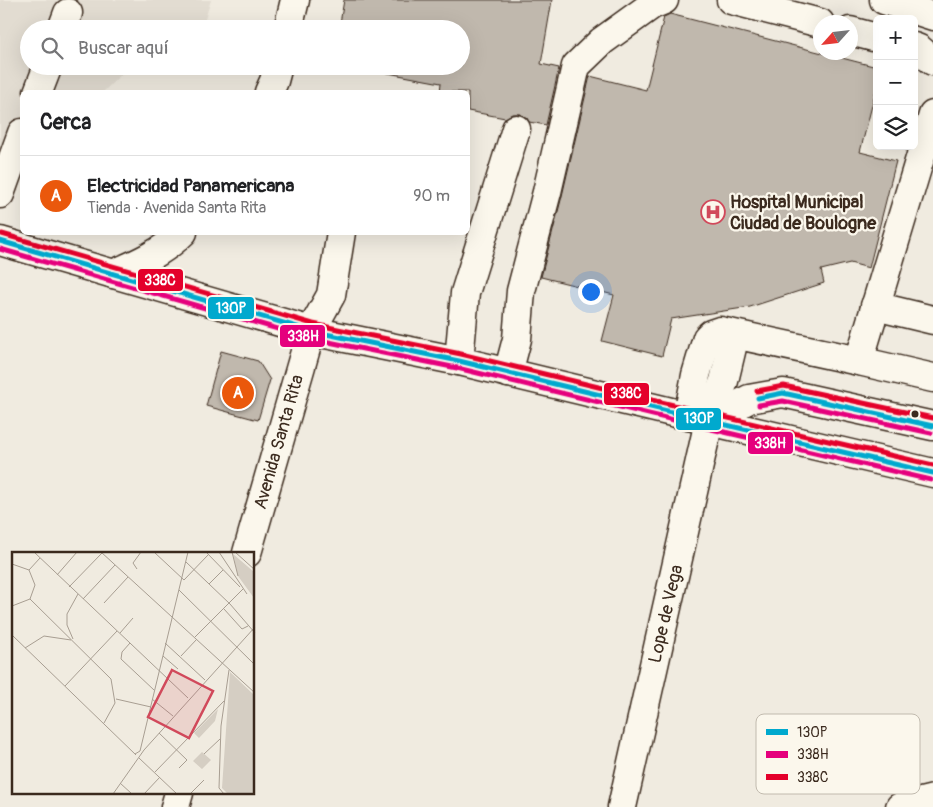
<!DOCTYPE html>
<html lang="es">
<meta charset="utf-8">
<style>
:root{--surface:#fff;--page:#f2f2f2;--text:#202124;--muted:#757577;--line:#e0e0e0;--accent:#ea580c}
body{margin:0;font-family:Pangolin,sans-serif;background:var(--page);color:var(--text)}
.controls{position:absolute;right:15px;top:15px;display:grid;overflow:hidden;border-radius:8px;box-shadow:0 5px 20px #0002}
.controls button{width:45px;height:45px;display:grid;place-items:center;padding:0;border:0;border-bottom:1px solid var(--line);background:var(--surface);color:var(--text);font:25px sans-serif}
.compass{position:absolute;left:813px;top:15px;width:45px;height:45px;border-radius:50%;background:var(--surface);box-shadow:0 5px 20px #0002;rotate:243deg}
.you{position:absolute;left:590px;top:291px;width:18px;height:18px;margin:-12px;border:4px solid #fff;border-radius:50%;background:#1a73e8;box-shadow:0 0 0 8px #1a73e833}
.badge{display:grid;place-items:center;width:32px;height:32px;border-radius:50%;background:var(--accent);color:#fff;font-size:16px;font-weight:700}
.pin{position:absolute;translate:-50% -50%;border:2px solid #fff;box-shadow:0 1px 5px #0006}
.list{margin:0;padding:0;list-style:none}
h2{display:flex;justify-content:space-between;align-items:center;height:65px;margin:0;padding:0 20px;font-size:21px}
h2 small{font-size:16px;font-weight:400;color:var(--muted)}
.list li{display:grid;grid-template-columns:32px 1fr auto;gap:15px;align-items:center;box-sizing:border-box;height:80px;padding:0 20px;border-top:1px solid var(--line)}
.list b{display:block;font-size:19px;white-space:nowrap}
.list p{margin:0;font-size:16px;white-space:nowrap;color:var(--muted)}
.list em{font-size:16px;font-style:normal;color:var(--muted)}
.icon{flex:none;width:28px;height:28px;fill:none;stroke:currentColor;stroke-width:2;stroke-linecap:round;stroke-linejoin:round}
.map{position:relative;flex:none;width:933px;height:807px;overflow:hidden}
.search{position:absolute;background:var(--surface);box-shadow:0 5px 20px #0002;left:20px;top:20px;width:450px;height:55px;display:flex;align-items:center;gap:12px;box-sizing:border-box;padding:0 18px;border-radius:28px;color:var(--muted);font-size:19px}
.panel{position:absolute;background:var(--surface);box-shadow:0 5px 20px #0002;left:20px;top:90px;width:450px;height:145px;border-radius:8px}
.map>svg:first-child{display:block}
.built{fill:#e2dcd1}
.building{fill:#c0b8ad;stroke:#3b2a1e}
.lines{fill:none;stroke-linecap:round;stroke-linejoin:round}
.minor-casing{stroke:#3b2a1e;stroke-width:31}
.major-casing{stroke:#3b2a1e;stroke-width:31}
.minor{stroke:#fbf7ec;stroke-width:28}
.major{stroke:#fbf7ec;stroke-width:28}
.bus-1-casing{stroke:#fbf7ec;stroke-width:9}
.bus-2-casing{stroke:#fbf7ec;stroke-width:9}
.bus-3-casing{stroke:#fbf7ec;stroke-width:9}
.bus-1{stroke:#00a9ce;stroke-width:5}
.bus-2{stroke:#e5007d;stroke-width:5}
.bus-3{stroke:#e4002b;stroke-width:5}
.bus-dot{fill:#3b2a1e;stroke:#fbf7ec;stroke-width:2}
.labels{text-anchor:middle;dominant-baseline:central;stroke-width:4.5;stroke-linejoin:round;paint-order:stroke}
.poi-label{font-size:18px;font-weight:bold;fill:#3b2a1e;stroke:#fbf7ec;text-anchor:start}
.street-label{font-size:18px;fill:#3b2a1e;stroke:#fbf7ec}
.inset-road{fill:none;stroke:#a89e92;stroke-width:1}
.view{fill:#d1495b;fill-opacity:0.15;stroke:#d1495b;stroke-width:2.5}
.inset-edge{fill:none;stroke:#3b2a1e;stroke-width:2.5}
.key{fill:#fbf7ec;stroke:#c1baae;stroke-width:1}
.key-label{font-size:14px;fill:#3b2a1e}
.line-badge{stroke:#fbf7ec;stroke-width:2}
.badge-label{font-size:14px;text-anchor:middle;font-weight:bold;fill:#fff}
</style>
<div class="map">
<svg width="933" height="807" viewBox="0 0 933 807">
<rect width="100%" height="100%" fill="#f0ebe0"/>
<filter id="ink" filterUnits="userSpaceOnUse"><feTurbulence type="fractalNoise" baseFrequency=".02" numOctaves="2"/><feDisplacementMap in="SourceGraphic" scale="10" xChannelSelector="R" yChannelSelector="G"/><feConvolveMatrix kernelMatrix="1 2 1 2 8 2 1 2 1" color-interpolation-filters="sRGB"/></filter>
<g filter="url(#ink)">
<path class="built" d="M 0,0 L 211,0 L 202,29 L 29,29 L 29,66 L 130,66 L 103,92 L 22,92 L 22,169 L 0,181 Z"/>
<g class="building">
<path d="M 344,0 L 552,0 L 541,64 L 559,68 L 546,125 L 529,122 L 527,118 L 520,114 L 512,114 L 505,118 L 468,111 L 468,92 L 440,92 L 441,83 L 351,66 L 461,66 L 461,29 L 339,29 Z"/>
<path d="M 670,14 L 877,67 L 877,86 L 860,152 L 896,161 L 869,268 L 850,263 L 821,270 L 824,283 L 750,307 L 671,319 L 662,356 L 602,341 L 614,295 L 541,277 L 562,196 L 590,76 L 646,90 L 664,17 Z"/>
<path d="M 221,351 L 258,361 L 270,380 L 258,420 L 206,406 Z"/>
</g>
<g class="lines">
<g class="minor-casing">
<g id="minor">
<path d="M 731,0 L 820,23"/>
<path d="M 884,0 L 933,16"/>
<path d="M 62,29 L 68,13"/>
<path d="M 288,29 L 295,0"/>
<path d="M 850,31 L 877,38"/>
<path d="M 914,47 L 919,49 L 933,61"/>
<path d="M 38,92 L 48,66"/>
<path d="M 269,92 L 274,81 L 278,66"/>
<path d="M 0,194 L 22,133"/>
<path d="M 113,274 C 139,263 163,252 183,232"/>
<path d="M 875,306 L 933,320"/>
<path d="M 459,361 L 465,293 L 516,129"/>
<path d="M 859,361 L 933,378"/>
<path d="M 508,373 L 517,339 L 521,291 L 547,192 L 576,66 L 602,41 L 652,5 L 664,0"/>
<path d="M 688,416 L 696,375 L 707,338 L 711,334 L 720,331 L 859,361 L 933,115"/>
<path d="M 247,553 L 311,331 L 331,295 L 341,232"/>
<path d="M 175,807 L 179,793"/>
<path d="M 622,807 L 709,421 L 724,381 L 735,335"/>
</g>
</g>
<g class="major-casing">
<g id="major">
<path d="M 0,241 L 311,331 L 459,361 L 709,421 L 933,473"/>
<path d="M 709,421 L 749,399 L 783,393 L 933,426"/>
<path d="M 900,807 L 933,799"/>
</g>
</g>
<use href="#minor" class="minor"/>
<use href="#major" class="major"/>
<g class="bus-1-casing">
<g id="bus-1">
<path d="M 0,241 L 311,331 L 459,361 L 709,421 L 933,473"/>
<path d="M 758,398 L 783,393 L 933,426"/>
</g>
</g>
<g class="bus-2-casing">
<g id="bus-2">
<path d="M 0,249 L 309,338 L 457,368 L 707,428 L 931,480"/>
<path d="M 759,405 L 783,401 L 931,433"/>
</g>
</g>
<g class="bus-3-casing">
<g id="bus-3">
<path d="M 2,234 L 313,324 L 461,354 L 711,414 L 933,465"/>
<path d="M 757,391 L 784,386 L 933,418"/>
</g>
</g>
<use href="#bus-1" class="bus-1"/>
<use href="#bus-2" class="bus-2"/>
<use href="#bus-3" class="bus-3"/>
</g>
</g>
<defs>
<g id="hospital-ring" transform="scale(1.25)"><circle r="9.5" fill="#fbf7ec" stroke="#d1495b" stroke-width="1.5"/><path d="M-5-5h3v3.5h4V-5h3V5h-3V1.5h-4V5h-3Z" fill="#d1495b"/></g>
</defs>
<g fill-rule="evenodd">
<use href="#hospital-ring" x="713" y="212"/>
</g>
<circle class="bus-dot" cx="915" cy="414" r="4.5"/>
<g class="labels">
<g class="poi-label">
<text x="730" y="202">Hospital Municipal<tspan x="730" dy="21">Ciudad de Boulogne</tspan></text>
</g>
<g class="street-label">
<text transform="translate(279 442) rotate(-74)">Avenida Santa Rita</text>
<text transform="translate(666 614) rotate(-77)">Lope de Vega</text>
</g>
</g>
<g transform="translate(12 552)">
<rect width="242" height="242" fill="#f0ebe0"/>
<path d="M 221,2 L 242,20 L 242,46 L 226,24 ZM 218,120 L 242,143 L 242,242 L 216,242 L 210,236 ZM 206,157 L 203,169 L 187,186 L 182,181 ZM 190,200 L 199,208 L 190,217 L 181,209 Z" fill="#d5cec3"/>
<path class="inset-road" d="M 22,0 L 176,146M 89,0 L 243,141M 142,0 L 172,28 L 196,3M 194,0 L 228,35M 207,0 L 235,42M 220,0 L 226,24M 223,0 L 243,18M 174,10 L 218,52 L 243,81M 0,12 L 17,18 L 23,33 L 18,47 L 0,54M 125,17 L 121,11 L 129,0M 17,18 L 28,6M 45,23 L 65,0M 197,32 L 211,18M 57,35 L 90,1M 167,38 L 243,113M 18,47 L 99,127 L 103,151 L 92,171M 71,47 L 103,13M 92,51 L 116,25M 212,57 L 230,77 L 236,74M 108,81 L 121,66M 0,83 L 124,203M 183,85 L 231,37M 61,87 L 55,73 L 55,62 L 66,42M 118,91 L 110,100 L 109,107 L 142,138M 153,91 L 193,128M 13,96 L 32,84 L 59,88M 151,104 L 166,117M 169,104 L 185,87M 53,134 L 105,79M 104,147 L 139,155M 140,147 L 161,164M 147,181 L 175,208 L 167,216M 123,202 L 128,199 L 176,0M 192,202 L 208,187M 127,206 L 165,242M 143,220 L 212,149M 108,231 L 120,242M 101,242 L 132,198 L 243,75M 132,242 L 148,225M 178,242 L 192,228M 212,242 L 207,236 L 209,174 L 217,118"/>
<path class="view" d="M 160,118 L 201,139 L 177,186 L 136,165 Z"/>
<rect width="242" height="242" class="inset-edge"/>
</g>
<rect x="756" y="714" width="164" height="80" rx="8" class="key"/>
<rect x="766" y="729" width="22" height="6" fill="#00a9ce"/>
<rect x="766" y="751" width="22" height="7" fill="#e5007d"/>
<rect x="766" y="774" width="22" height="6" fill="#e4002b"/>
<g class="key-label">
<text x="797" y="737">130P</text>
<text x="797" y="759">338H</text>
<text x="797" y="782">338C</text>
</g>
<g class="line-badge">
<rect x="137" y="268" width="47" height="24" rx="5" fill="#e4002b"/>
<rect x="207" y="296" width="48" height="24" rx="5" fill="#00a9ce"/>
<rect x="279" y="324" width="47" height="24" rx="5" fill="#e5007d"/>
<rect x="603" y="382" width="47" height="24" rx="5" fill="#e4002b"/>
<rect x="675" y="407" width="47" height="24" rx="5" fill="#00a9ce"/>
<rect x="747" y="431" width="47" height="24" rx="5" fill="#e5007d"/>
</g>
<g class="badge-label">
<text x="160" y="285">338C</text>
<text x="231" y="313">130P</text>
<text x="303" y="341">338H</text>
<text x="626" y="398">338C</text>
<text x="699" y="423">130P</text>
<text x="770" y="448">338H</text>
</g>
</svg>
<div class="controls">
<button>+</button>
<button>−</button>
<button><svg class="icon" aria-label="layers" viewBox="0 0 24 24"><path d="M12 4l9 5-9 5-9-5zM3 14l9 5 9-5"/></svg></button>
</div>
<svg class="compass" viewBox="-18 -18 36 36"><path d="M0-13l5 13h-10z" fill="#e53935"/><path d="M0 13l5-13h-10z" fill="#757577"/></svg>
<div class="you"></div>
<div class="pin badge" style="left:238px;top:393px">A</div>
<div class="search"><svg class="icon" aria-label="search" viewBox="0 0 24 24"><circle cx="10" cy="10" r="6"/><path d="M15 15l6 6"/></svg>Buscar aquí</div>
<section class="panel">
<h2>Cerca<small></small></h2>
<ul class="list">
<li><span class="badge">A</span><div><b>Electricidad Panamericana</b><p>Tienda · Avenida Santa Rita</p></div><em>90 m</em></li>
</ul>
</section>
</div>
